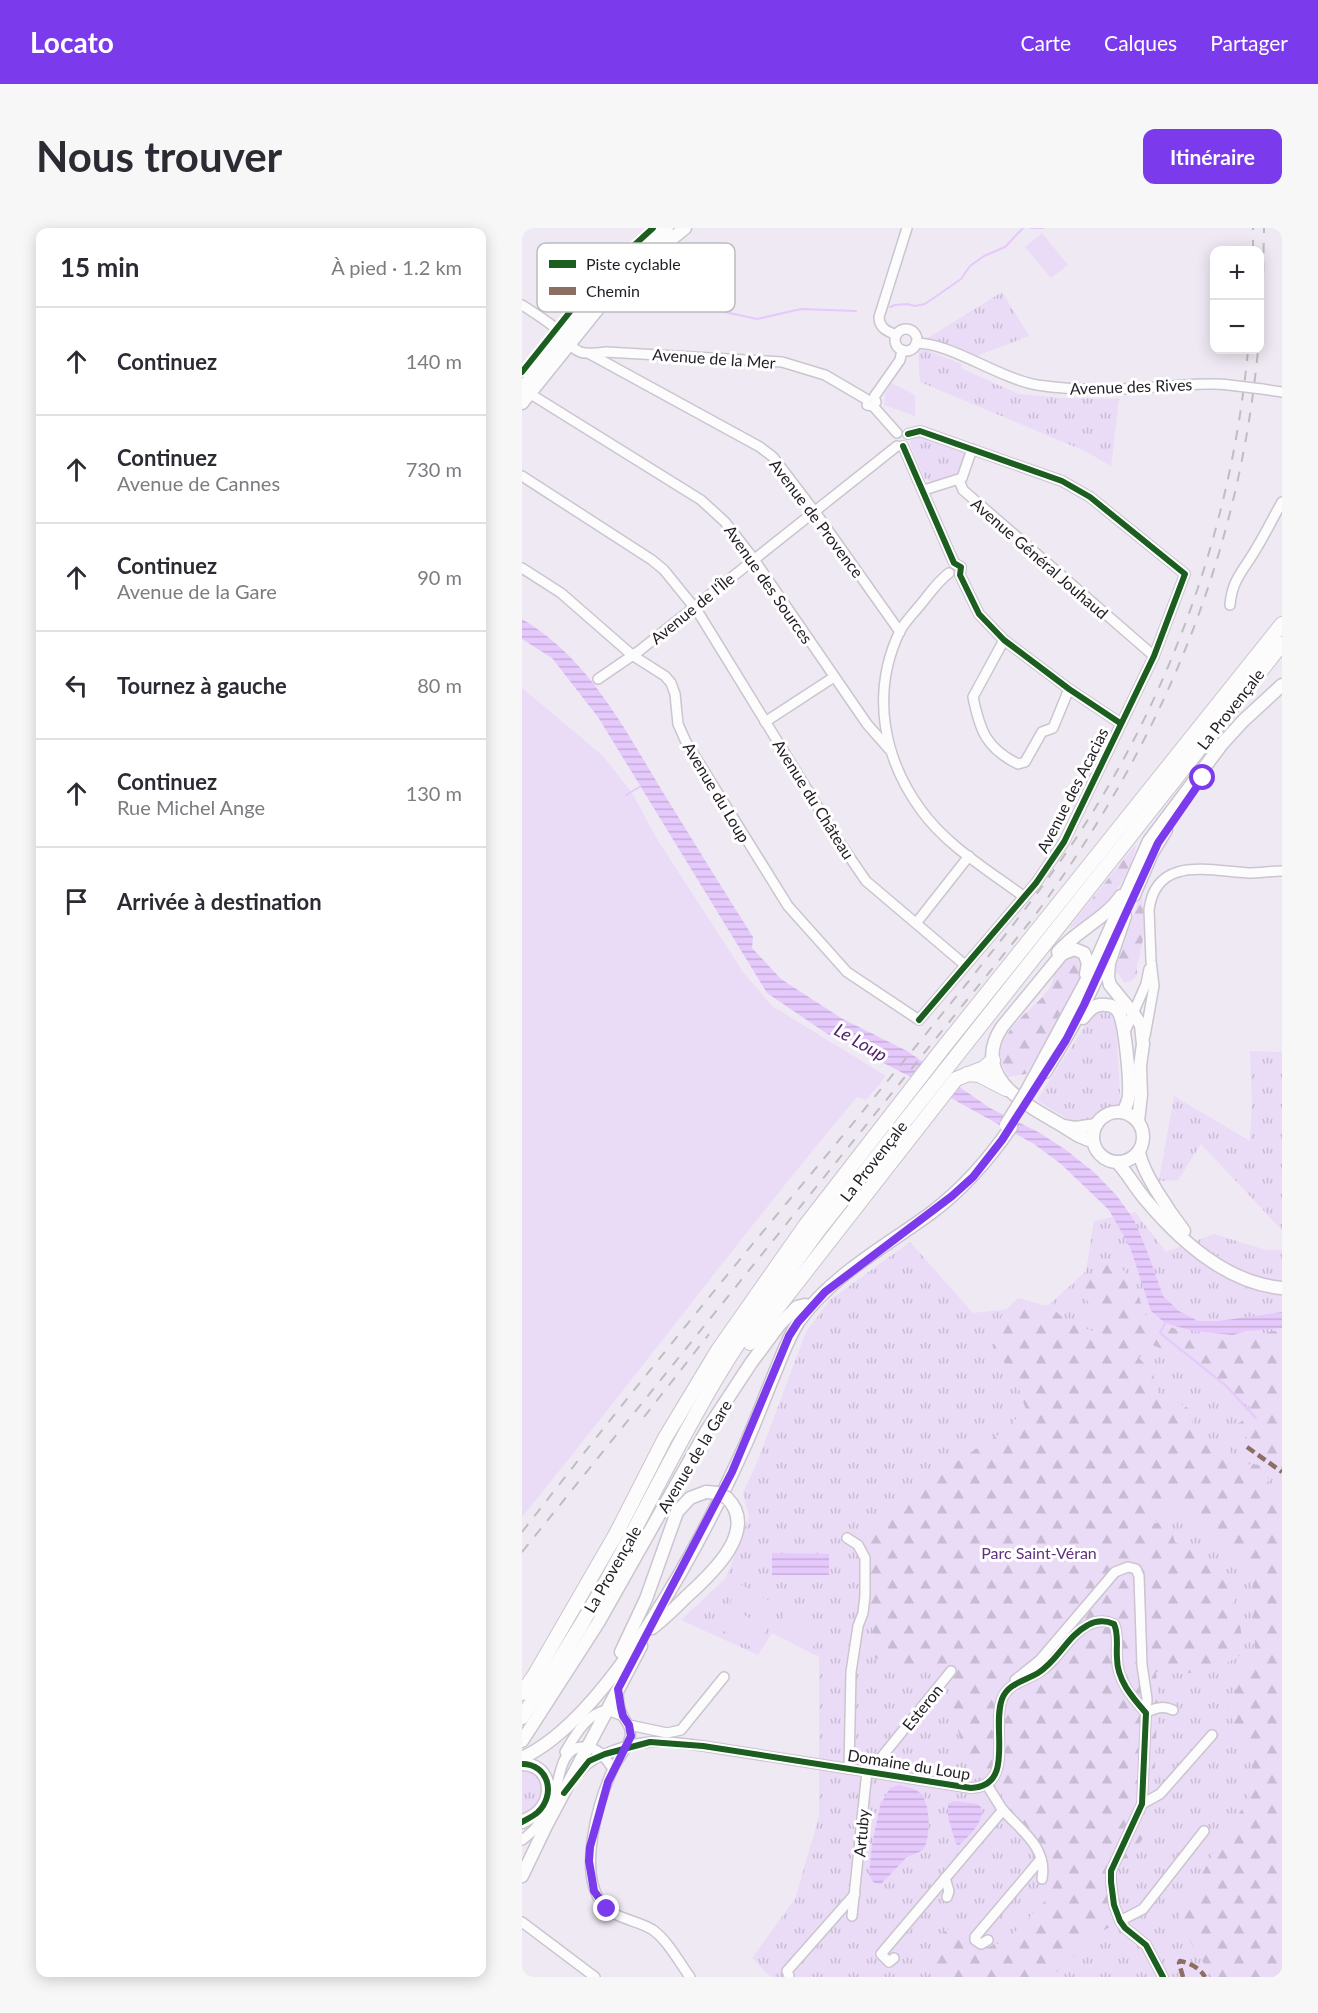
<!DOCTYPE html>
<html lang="fr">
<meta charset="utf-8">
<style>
:root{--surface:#fff;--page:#f7f7f7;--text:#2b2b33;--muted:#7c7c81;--line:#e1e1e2;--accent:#7c3aed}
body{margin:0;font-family:Lato,sans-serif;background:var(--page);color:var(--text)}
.controls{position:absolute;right:18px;top:18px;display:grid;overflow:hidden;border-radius:12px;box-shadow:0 3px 15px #0003}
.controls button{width:54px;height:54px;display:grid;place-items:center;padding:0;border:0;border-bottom:2px solid var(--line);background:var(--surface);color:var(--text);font:30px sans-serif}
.stop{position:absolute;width:18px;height:18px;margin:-14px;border:4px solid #7c3aed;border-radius:50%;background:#fff}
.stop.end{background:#7c3aed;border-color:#fff;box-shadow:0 2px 6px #0008}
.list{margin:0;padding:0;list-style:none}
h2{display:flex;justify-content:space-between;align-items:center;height:78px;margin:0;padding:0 24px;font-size:26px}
h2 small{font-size:20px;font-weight:400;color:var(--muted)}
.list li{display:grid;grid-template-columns:39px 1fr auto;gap:18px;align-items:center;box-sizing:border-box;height:108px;padding:0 24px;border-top:2px solid var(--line)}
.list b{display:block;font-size:22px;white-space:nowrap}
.list p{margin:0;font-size:20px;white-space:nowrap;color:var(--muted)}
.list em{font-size:20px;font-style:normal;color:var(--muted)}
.icon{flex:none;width:33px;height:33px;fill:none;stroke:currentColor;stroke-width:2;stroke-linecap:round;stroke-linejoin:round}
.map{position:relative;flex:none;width:760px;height:1749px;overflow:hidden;border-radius:12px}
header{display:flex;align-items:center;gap:36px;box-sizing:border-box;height:84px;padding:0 30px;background:var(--accent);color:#fff}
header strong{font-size:28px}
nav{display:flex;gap:33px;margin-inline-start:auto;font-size:21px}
.intro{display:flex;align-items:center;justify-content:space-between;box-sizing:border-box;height:144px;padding:0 36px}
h1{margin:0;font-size:42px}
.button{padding:15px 27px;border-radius:12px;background:var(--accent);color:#fff;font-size:21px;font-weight:700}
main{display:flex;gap:36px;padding:0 36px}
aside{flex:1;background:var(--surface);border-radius:12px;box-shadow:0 3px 15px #0003}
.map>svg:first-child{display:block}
.grass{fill:url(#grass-tufts);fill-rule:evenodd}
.forest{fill:url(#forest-firs)}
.pitch{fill:#eadbf6}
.water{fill:url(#water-rules)}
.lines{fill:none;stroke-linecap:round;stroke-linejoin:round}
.stream{stroke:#e6c9fc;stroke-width:2}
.minor-casing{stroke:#cac5ce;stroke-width:12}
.major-casing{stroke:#cac5ce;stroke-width:15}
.highway-casing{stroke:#cac5ce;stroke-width:16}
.minor{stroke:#fdfcfd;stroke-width:9}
.major{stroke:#fdfcfd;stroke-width:12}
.highway{stroke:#fdfcfd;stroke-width:14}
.rail{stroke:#bfbdc0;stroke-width:2;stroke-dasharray:10 10;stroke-linecap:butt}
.minor-bridge-casing{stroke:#cac5ce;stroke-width:12;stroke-linecap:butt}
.major-bridge-casing{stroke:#cac5ce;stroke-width:15;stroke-linecap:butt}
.minor-bridge{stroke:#fdfcfd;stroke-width:9}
.major-bridge{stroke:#fdfcfd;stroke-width:12}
.quiet{stroke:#8d6e63;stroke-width:4.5;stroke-dasharray:9 4.5;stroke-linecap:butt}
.cycleway-casing{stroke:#fff;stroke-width:10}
.cycleway{stroke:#1b5e20;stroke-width:6}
.route{stroke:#7c3aed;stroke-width:8}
.labels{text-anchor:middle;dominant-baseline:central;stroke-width:6;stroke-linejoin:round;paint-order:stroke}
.street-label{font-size:16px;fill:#211d24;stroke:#fff}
.park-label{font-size:16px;fill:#61317f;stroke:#fff}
.water-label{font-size:18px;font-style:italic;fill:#52216f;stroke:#fff}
.key{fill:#fff;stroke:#bcbbbd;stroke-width:1.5}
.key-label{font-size:16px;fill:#211d24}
</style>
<header>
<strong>Locato</strong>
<nav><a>Carte</a><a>Calques</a><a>Partager</a></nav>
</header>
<div class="intro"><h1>Nous trouver</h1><a class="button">Itinéraire</a></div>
<main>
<aside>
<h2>15 min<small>À pied · 1.2 km</small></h2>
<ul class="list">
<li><svg class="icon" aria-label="ahead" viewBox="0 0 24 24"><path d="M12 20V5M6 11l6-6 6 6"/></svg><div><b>Continuez</b></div><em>140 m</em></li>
<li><svg class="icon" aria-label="ahead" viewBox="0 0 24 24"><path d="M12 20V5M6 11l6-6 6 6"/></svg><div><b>Continuez</b><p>Avenue de Cannes</p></div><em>730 m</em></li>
<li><svg class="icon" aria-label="ahead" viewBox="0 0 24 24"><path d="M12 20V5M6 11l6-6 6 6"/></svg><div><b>Continuez</b><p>Avenue de la Gare</p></div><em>90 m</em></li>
<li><svg class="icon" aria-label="left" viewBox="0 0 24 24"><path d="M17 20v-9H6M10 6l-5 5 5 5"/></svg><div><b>Tournez à gauche</b></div><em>80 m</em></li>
<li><svg class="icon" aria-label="ahead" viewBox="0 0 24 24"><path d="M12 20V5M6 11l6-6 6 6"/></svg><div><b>Continuez</b><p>Rue Michel Ange</p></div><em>130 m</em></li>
<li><svg class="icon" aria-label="arrive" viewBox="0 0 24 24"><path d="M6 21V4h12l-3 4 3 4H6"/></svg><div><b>Arrivée à destination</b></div></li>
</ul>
</aside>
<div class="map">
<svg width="760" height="1749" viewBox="0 0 760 1749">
<defs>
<pattern id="grass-tufts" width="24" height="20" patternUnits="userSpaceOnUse" patternTransform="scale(1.5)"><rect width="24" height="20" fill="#eadbf6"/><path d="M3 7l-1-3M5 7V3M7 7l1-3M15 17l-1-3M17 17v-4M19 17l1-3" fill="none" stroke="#c8bcd3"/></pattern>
<pattern id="forest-firs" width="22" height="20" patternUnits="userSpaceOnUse" patternTransform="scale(1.5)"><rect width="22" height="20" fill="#eadbf6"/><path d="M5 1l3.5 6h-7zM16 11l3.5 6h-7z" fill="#c8bcd3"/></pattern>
<pattern id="water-rules" width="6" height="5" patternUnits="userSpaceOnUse" patternTransform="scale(1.5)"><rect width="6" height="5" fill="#e6c9fc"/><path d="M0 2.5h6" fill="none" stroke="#c5acd8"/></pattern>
</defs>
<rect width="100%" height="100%" fill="#efe9f4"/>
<g class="grass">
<path d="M 480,64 L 507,108 L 452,129 L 420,115 L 404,111 Z"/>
<path d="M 404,122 L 440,136 L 439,140 L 496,166 L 542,170 L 597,171 L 589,238 L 565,224 L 398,154 L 396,123 Z"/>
<path d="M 396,205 L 443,223 L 444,226 L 437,247 L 411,255 L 403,251 L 388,216 L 390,208 Z"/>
<path d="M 578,783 L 586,784 L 591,789 L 594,800 L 599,879 C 585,880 580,889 569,895 L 546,891 L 516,873 L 516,870 L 571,786 Z"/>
<path d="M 728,823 L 760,824 L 760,1002 L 679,916 L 656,952 L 637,953 L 652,868 L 728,913 L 730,874 Z"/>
<path d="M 613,984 L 644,1024 L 692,1006 L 744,1022 L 760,1022 L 760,1749 L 249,1749 L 230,1730 L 273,1671 L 297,1589 L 297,1429 L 250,1405 L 236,1427 L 159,1392 L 204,1350 L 227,1289 L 221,1265 L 236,1232 L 284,1104 L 308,1072 L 388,1014 L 451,1085 L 527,1077 L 564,1043 L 572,993 ZM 360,1575 L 404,1575 C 405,1586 408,1601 405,1612 C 401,1625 361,1644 348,1651 L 347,1646 L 350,1616 Z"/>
<path d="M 0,1542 L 15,1544 L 22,1557 C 19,1571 15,1582 0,1586 Z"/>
</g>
<g class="forest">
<path d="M 614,616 C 608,655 580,683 547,701 L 549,697 Z"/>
<path d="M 620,662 L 622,706 L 615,739 L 615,748 L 609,753 L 603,754 L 593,742 Z"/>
<path d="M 553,727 L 561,733 L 563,741 L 531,802 L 504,846 L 486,849 L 475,826 C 479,815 487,802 495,794 C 509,778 534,764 532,741 L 543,728 Z"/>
<path d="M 593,1033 L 613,1055 L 622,1086 C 648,1101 677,1111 708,1110 C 725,1109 743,1104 760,1102 L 760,1239 L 749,1232 L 712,1198 L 733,1185 L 719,1169 L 700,1165 L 678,1142 L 653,1126 L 630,1117 L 617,1130 L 631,1145 L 635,1164 L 666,1180 L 673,1202 L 688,1219 L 704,1218 L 718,1236 L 742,1237 L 749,1261 L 760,1265 L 760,1749 L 690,1749 L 668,1713 L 657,1689 L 695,1618 L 726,1572 L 731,1531 L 720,1505 L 704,1482 L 733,1422 L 731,1348 L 718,1327 L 696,1311 L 675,1301 L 655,1272 L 631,1296 L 646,1291 L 653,1314 C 663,1320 692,1331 699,1338 C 712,1351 720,1406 722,1425 L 701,1437 L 673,1445 L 634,1444 L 636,1466 L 632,1557 L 628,1601 L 607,1629 L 584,1645 L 591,1697 L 574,1707 L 529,1749 L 421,1749 L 406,1723 L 425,1701 L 454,1723 L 484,1713 L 524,1672 L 526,1635 L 475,1559 L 440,1521 L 427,1457 L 406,1440 L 353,1430 L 340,1303 L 385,1265 L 476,1207 L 504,1182 L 492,1146 L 471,1121 L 480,1086 L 496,1070 L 530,1080 L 547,1095 L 571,1103 L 578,1098 L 574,1083 L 558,1064 L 579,1034 Z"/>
</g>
<g class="pitch">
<path d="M 520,5 L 546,37 L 529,50 L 503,19 Z"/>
<path d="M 369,155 L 393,167 L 393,188 L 362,177 L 363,166 Z"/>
<path d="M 0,460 L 80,527 L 110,565 L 135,611 L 221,744 L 250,778 L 364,848 L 344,872 L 335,869 C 220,1006 113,1150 0,1289 Z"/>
<path d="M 218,1356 L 256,1378 L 246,1396 L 208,1375 Z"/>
<path d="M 208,1379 L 245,1400 L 233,1421 L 196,1400 Z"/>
<path d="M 267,1379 L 303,1399 L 292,1418 L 256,1398 Z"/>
</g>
<g class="water">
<path d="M 0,391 C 67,430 103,502 142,566 C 172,614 201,662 231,709 L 230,720 L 259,751 L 319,790 L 385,823 L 468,880 L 518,905 L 544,922 L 573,945 L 595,968 L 612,992 L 625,1023 L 641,1068 L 657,1083 L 676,1093 L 697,1093 L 760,1084 L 760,1100 L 724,1103 L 711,1107 L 671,1103 L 643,1095 L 629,1083 L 608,1019 L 587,982 L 539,936 L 512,916 L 429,870 L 304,805 L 245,765 L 76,489 L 30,430 L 0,411 Z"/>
<path d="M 250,1325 L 307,1326 L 307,1347 L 250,1347 Z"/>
<path d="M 377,1557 C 384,1559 394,1560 399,1566 C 409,1578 409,1610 401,1622 L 384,1630 L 359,1656 C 352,1656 349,1653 347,1646 L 350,1616 L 359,1573 L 360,1574 L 368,1560 Z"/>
<path d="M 432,1573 L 455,1576 L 459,1579 C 464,1592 447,1608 437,1617 L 434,1616 L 426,1589 L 426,1576 Z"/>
</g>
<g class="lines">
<g class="stream">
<path d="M 509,0 L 521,0"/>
<path d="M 368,79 L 373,77 L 385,76 L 393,78 L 403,76 L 439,51 L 448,38 L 462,28 L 483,19 L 501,0"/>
<path d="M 184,80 L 235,91 L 279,81 L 334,83"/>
<path d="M 104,567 L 119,558"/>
<path d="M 643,1095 L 638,1105 L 703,1157 L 734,1190"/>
</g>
<g class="minor-casing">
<g id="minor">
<path d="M 0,77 C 11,84 22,91 32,99 C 56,119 46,129 84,124 L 260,134 L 303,147 L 344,171"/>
<circle cx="384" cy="112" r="11"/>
<path d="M 374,107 C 365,103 357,100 357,89 L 385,0"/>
<path d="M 394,115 C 429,115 476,150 515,157 C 554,163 595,162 634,159 C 659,158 683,154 707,157"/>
<path d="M 68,126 L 238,219 L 251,229 L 296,288 L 378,404"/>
<path d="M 740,161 L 760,164"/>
<path d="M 7,165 L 179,272 L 203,294 L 231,330 L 345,496 L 367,521"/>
<path d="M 345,177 L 351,178 L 375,205"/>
<path d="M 351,178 L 354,174 L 352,169 L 378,132 L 380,122"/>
<path d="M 381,218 L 432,335 L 439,339 L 438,347 L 457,386 L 482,412 L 547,461 L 598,495"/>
<path d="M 0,248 L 130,332 L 142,342 L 176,384 L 318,615 L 344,653 L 443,737"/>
<path d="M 437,252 L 441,262 L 632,428"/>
<path d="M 402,262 L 440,250 L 450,221"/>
<path d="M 0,340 L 39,365 L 110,427 L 143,448 L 149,455 L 153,466 L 156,496 L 164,514 L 266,678 L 325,744 L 397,792 L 514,655 L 542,614 L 632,428 L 663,346 L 568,269 L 540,253 L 398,203 L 386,206"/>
<path d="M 427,345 C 416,353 408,365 399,376 C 392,385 382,394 377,405 C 349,465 361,530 399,582 C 425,618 466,642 501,668"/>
<path d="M 708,377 C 710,351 722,342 734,321 C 743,306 751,290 760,274"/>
<path d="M 482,412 L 451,469 C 458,503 464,520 496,536 L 503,534 L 520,504 L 531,500 L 547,461"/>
<path d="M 76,451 L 117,423 L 375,218"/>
<path d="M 243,494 L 312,449"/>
<path d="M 395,694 L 447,628"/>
<path d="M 602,806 L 624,756 L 627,741"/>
<path d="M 623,808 L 632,758 L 629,733 L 627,682 C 634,627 687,643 727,645 C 738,645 749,643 760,643"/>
<path d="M 325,1310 L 336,1317 L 343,1330 L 343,1368 L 341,1385 L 336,1398 L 329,1444 L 327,1541"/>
<path d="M 493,1452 L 518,1432 L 593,1344 L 606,1339 L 614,1341 L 617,1348 L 620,1437 L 625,1471 L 624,1485"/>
<path d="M 96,1461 C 96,1470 97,1481 101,1488 C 105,1496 110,1500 108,1509 C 106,1521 95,1531 91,1541 C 76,1573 56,1643 79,1674 C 92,1692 114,1691 131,1702 C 146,1713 157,1734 168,1749"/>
<path d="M 624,1485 C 632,1480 641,1477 651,1482"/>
<path d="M 107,1497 L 145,1505 L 159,1502 L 202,1449"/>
<path d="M 43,1524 C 53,1508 64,1486 85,1482 L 101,1488"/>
<path d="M 58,1544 C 69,1527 109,1515 129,1514 C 146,1513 164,1516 181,1518 L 449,1560 C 494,1558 469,1500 480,1471 C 486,1455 503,1453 516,1445 C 536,1433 545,1408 566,1397 C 575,1392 583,1392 592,1396 C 597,1407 594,1418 595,1430 C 595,1452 610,1469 624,1485 L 620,1576 L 589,1643 L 589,1654 L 592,1677 L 598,1693 L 603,1700 L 624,1717 L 641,1749"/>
<path d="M 351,1544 L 358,1531 L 429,1443"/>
<path d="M 465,1557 C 470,1565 475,1573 480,1581 C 498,1602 526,1619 520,1651"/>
<path d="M 620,1576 L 638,1566 L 690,1507"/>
<path d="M 0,1612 C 14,1602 25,1587 31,1571 C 38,1554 37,1517 63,1519 C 79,1521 82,1529 91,1541"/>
<path d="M 423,1650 L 427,1663 L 425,1669"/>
<path d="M 330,1688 L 345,1543"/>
<path d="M 598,1693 L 621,1681 L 682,1603"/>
<path d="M 0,1694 L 73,1749"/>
<path d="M 466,1712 L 459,1716 L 453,1712 L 453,1709 L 519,1631"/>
<path d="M 372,1730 L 367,1734 L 359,1726 L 481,1582"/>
<path d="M 267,1748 L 265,1743 L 333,1666"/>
</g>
</g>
<g class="major-casing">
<g id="major">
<path d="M 0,161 L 40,108 L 94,44 L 145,0"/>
<path d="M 0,175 L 83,72 L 131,26 L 163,0"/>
<path d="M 612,667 L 630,625 L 644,602"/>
<path d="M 603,688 L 587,735 L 586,749 L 588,757 L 611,785 L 619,797 L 621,816 L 618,838 L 619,867 L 616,893"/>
<path d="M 536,724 C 554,703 583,691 599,668"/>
<path d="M 564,746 L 566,735 L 562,725 L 552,721 L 540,726 L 480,799 C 449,846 499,874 534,894 C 547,901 556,910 571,913"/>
<path d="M 561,790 C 567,782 573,775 584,777 C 588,777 593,779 596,783 C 603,793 608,852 607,866 C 607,873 604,878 601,884"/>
<path d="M 523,844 C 545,809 566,773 581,735"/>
<path d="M 503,866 L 570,742 L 627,613 L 700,516 L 721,493 L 760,457"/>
<circle cx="596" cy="909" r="25"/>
<path d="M 541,898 L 553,900 L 574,897"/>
<path d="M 617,923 C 619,943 649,986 662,1003"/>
<path d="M 595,934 C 606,946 613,959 623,971 C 658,1013 704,1055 760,1060"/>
<path d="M 130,1400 C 142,1391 153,1380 164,1369 C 187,1348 238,1303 205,1270"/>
<path d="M 99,1424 L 124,1371 L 155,1284 L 168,1270 L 184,1264"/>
<path d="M 0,1513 L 76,1395 L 185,1202 L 229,1135 L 258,1096 L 275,1079 L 283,1077"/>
<path d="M 0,1530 C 90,1488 185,1303 225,1213 C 235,1190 244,1166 254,1142 C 261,1125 267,1108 277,1093 C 310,1047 364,1018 409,985 C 441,961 467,931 489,899"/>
<path d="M 0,1536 C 27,1536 34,1567 16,1584 C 12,1588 5,1591 0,1594"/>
<path d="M 0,1648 L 24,1598 L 119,1418"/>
</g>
</g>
<g class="highway-casing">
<g id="highway">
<path d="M 445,846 L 457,847 L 484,861"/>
<path d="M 228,1115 L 434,851 L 462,840 L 471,832"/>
<path d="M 0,1465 L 12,1448 L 94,1306 L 143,1210 L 196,1122 L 283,998 L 421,820 L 760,396"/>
<path d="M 0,1489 C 39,1432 76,1371 108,1310 C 137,1255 165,1199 197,1146 C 227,1096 262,1050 296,1003 L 760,416"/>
</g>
</g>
<use href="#minor" class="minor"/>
<use href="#major" class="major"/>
<use href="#highway" class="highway"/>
<g class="rail">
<path d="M 731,22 L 731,0"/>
<path d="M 738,105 L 741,54 L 742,0"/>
<path d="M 122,1189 L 187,1106"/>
<path d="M 0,1304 C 96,1181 194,1059 294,940 C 344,880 393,819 442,759 C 488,701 534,644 572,582 C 658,443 711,284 726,122"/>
<path d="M 0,1324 L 511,690 C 637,519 716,334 736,122"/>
</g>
<g class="minor-bridge-casing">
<path id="minor-bridge" d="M 707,157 L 740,161"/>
</g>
<g class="major-bridge-casing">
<g id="major-bridge">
<path d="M 484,897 L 503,866"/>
<path d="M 184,1264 L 196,1265 L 205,1270"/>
</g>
</g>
<use href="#minor-bridge" class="minor-bridge"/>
<use href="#major-bridge" class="major-bridge"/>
<g class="quiet">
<path d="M 725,1219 L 760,1244"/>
<path d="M 661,1749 L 657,1735 L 658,1733 C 668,1735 678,1740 683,1749"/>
</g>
<g class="cycleway-casing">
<g id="cycleway">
<path d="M 0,144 L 51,80 L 62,62 L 86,37 L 97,31 L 131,0"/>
<path d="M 386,206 L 398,203 L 540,253 L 568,269 L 663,346 L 632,428 L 542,614 L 514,655 L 397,792"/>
<path d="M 381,218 L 432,335 L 439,339 L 438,347 L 457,386 L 482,412 L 547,461 L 598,495"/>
<path d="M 0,1536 C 27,1536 34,1567 16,1584 C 12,1588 5,1591 0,1594"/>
<path d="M 42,1565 L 67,1533 L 83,1526 L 128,1514 L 181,1518 L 449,1560 C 494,1558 469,1500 480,1471 C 486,1455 503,1453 516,1445 C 536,1433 545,1408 566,1397 C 575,1392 583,1392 592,1396 C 597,1407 594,1418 595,1430 C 595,1452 610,1469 624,1485 L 620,1576 L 589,1643 L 589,1654 L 592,1677 L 598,1693 L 603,1700 L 624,1717 L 641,1749"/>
</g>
</g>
<use href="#cycleway" class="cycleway"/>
</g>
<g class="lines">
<path class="route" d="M 85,1681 L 72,1663 L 67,1633 L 68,1619 L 86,1554 L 109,1508 L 107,1497 L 101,1488 L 99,1480 L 96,1461 L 210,1244 L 267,1108 L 276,1094 L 303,1064 L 430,968 L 451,949 L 480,912 L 544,812 L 562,777 L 636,615 L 681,550"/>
</g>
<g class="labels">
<g class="street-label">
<text transform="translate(192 130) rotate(4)">Avenue de la Mer</text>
<text transform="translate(609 158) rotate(-2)">Avenue des Rives</text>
<text transform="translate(295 290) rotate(53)">Avenue de Provence</text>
<text transform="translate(518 330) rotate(41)">Avenue Général Jouhaud</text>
<text transform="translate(247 356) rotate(55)">Avenue des Sources</text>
<text transform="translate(170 380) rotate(-39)">Avenue de l'Île</text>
<text transform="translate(708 481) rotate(-52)">La Provençale</text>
<text transform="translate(550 562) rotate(-63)">Avenue des Acacias</text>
<text transform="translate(195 564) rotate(59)">Avenue du Loup</text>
<text transform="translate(292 571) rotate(58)">Avenue du Château</text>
<text transform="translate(351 933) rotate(-52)">La Provençale</text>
<text transform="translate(172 1228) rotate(-59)">Avenue de la Gare</text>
<text transform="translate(90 1341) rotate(-60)">La Provençale</text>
<text transform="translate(400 1479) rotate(-51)">Esteron</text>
<text transform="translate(387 1536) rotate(9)">Domaine du Loup</text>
<text transform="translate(339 1605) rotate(-85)">Artuby</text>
</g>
<g class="park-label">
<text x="517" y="1324">Parc Saint-Véran</text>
</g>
<g class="water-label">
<text transform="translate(339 814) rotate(30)">Le Loup</text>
</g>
</g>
<rect x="15" y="15" width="198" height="69" rx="9" class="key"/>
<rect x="27" y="32" width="27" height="8" fill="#1b5e20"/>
<rect x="27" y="59" width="27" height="8" fill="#8d6e63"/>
<g class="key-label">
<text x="64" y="42">Piste cyclable</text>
<text x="64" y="69">Chemin</text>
</g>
</svg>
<div class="controls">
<button>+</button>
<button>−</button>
</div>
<div class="stop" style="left:681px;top:550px"></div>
<div class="stop end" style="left:85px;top:1681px"></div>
</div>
</main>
